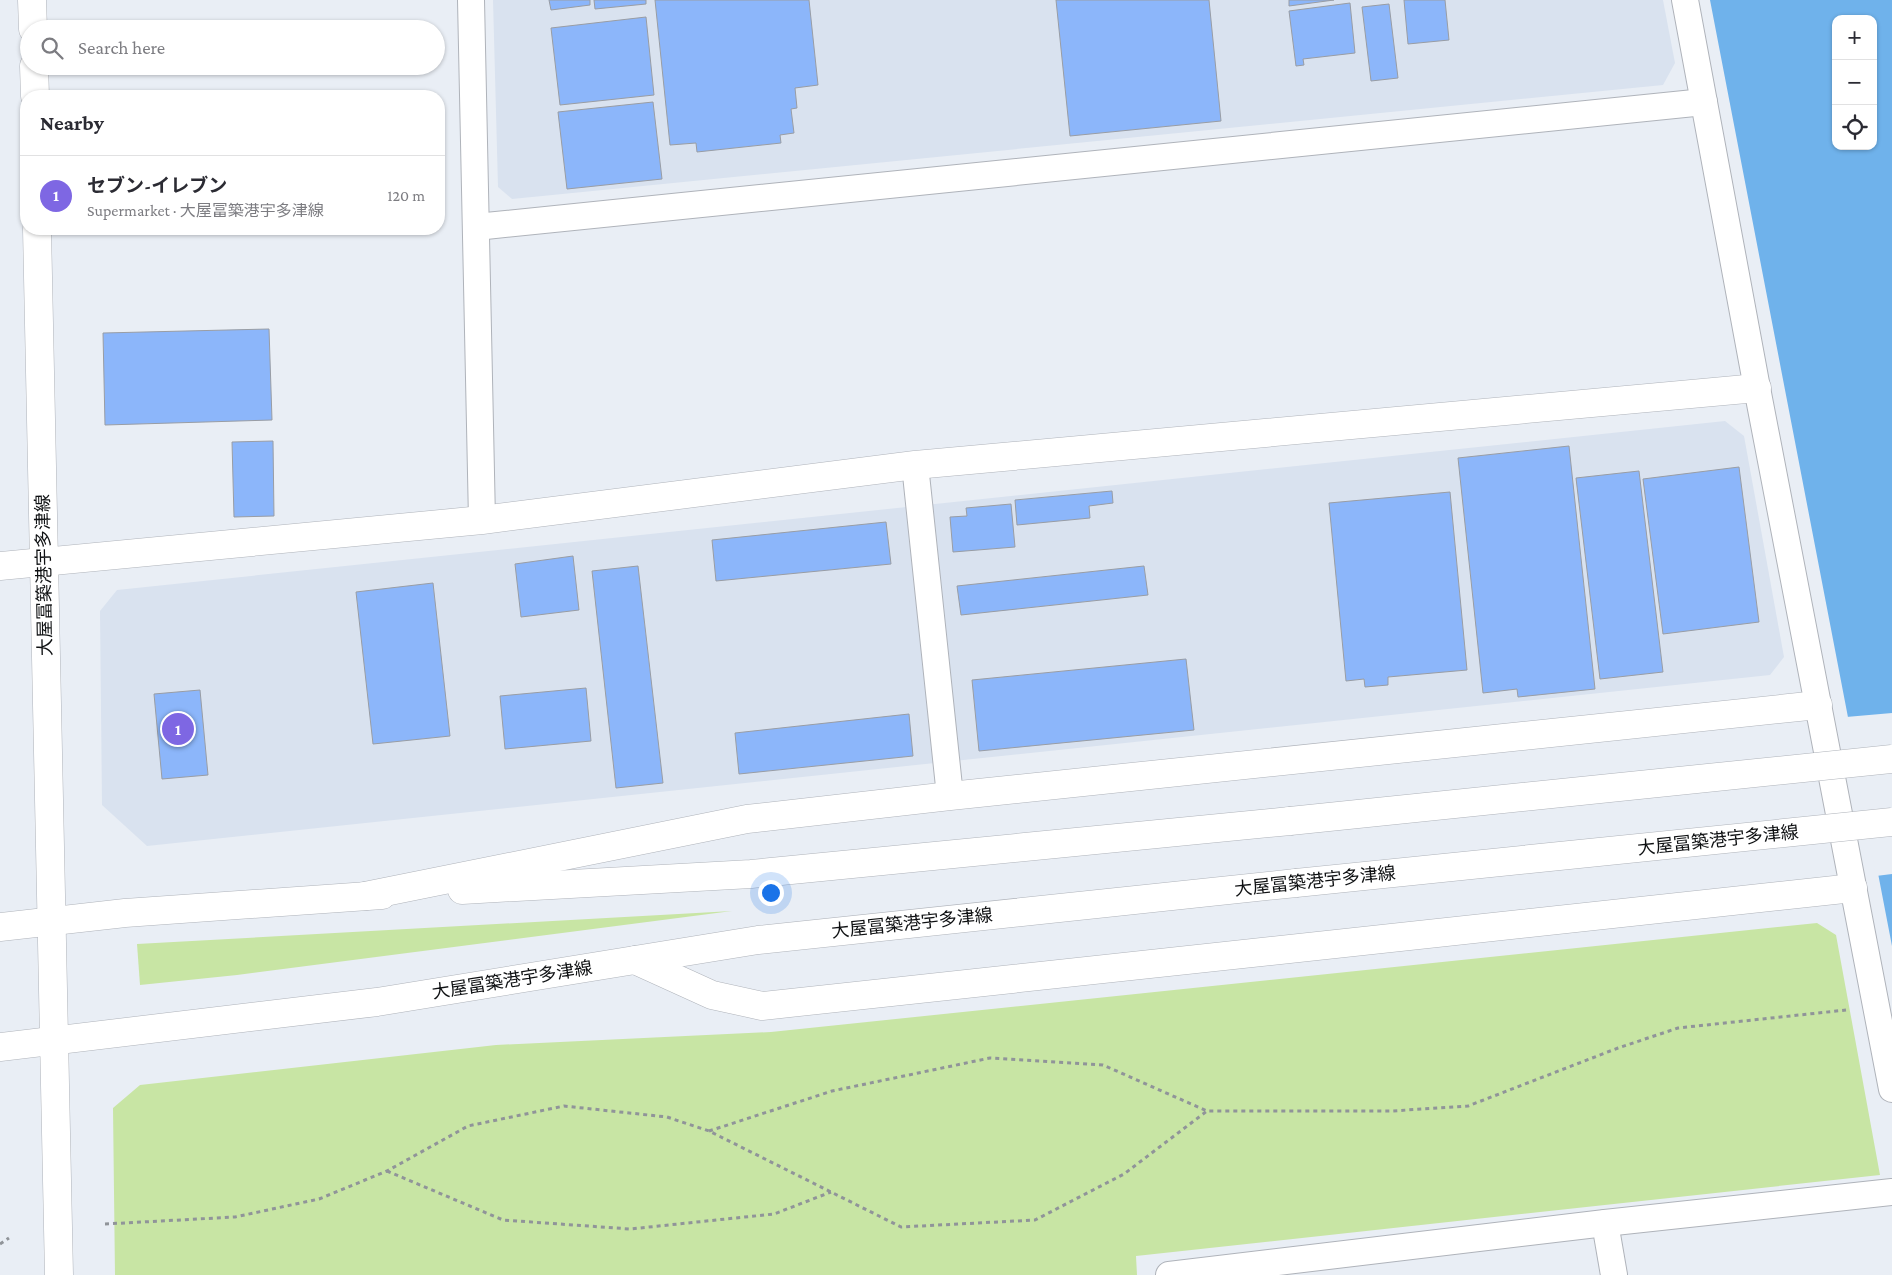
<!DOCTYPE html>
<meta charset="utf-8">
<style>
:root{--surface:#fff;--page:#f2f2f3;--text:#2b2b33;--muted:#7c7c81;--line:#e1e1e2;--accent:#7e67e3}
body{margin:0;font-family:"Crimson Pro","Noto Sans JP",serif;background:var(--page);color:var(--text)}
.controls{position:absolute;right:15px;top:15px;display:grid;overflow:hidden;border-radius:10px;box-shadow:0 1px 4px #0004}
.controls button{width:45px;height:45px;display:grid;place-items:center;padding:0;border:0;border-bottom:1px solid var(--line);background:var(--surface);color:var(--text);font:25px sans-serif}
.you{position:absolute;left:770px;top:892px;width:18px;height:18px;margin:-12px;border:4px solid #fff;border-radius:50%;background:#1a73e8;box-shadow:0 0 0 8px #1a73e833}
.badge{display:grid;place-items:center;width:32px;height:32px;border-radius:50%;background:var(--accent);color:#fff;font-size:16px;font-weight:700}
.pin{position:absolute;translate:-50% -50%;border:2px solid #fff;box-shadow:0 1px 5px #0006}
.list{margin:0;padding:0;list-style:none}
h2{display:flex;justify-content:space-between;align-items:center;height:65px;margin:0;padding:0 20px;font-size:21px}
h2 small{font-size:16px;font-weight:400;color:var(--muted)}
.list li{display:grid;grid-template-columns:32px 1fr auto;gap:15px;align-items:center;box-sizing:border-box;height:80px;padding:0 20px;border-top:1px solid var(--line)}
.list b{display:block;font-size:19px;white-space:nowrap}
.list p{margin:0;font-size:16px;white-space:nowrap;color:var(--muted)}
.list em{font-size:16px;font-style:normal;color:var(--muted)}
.icon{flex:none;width:28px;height:28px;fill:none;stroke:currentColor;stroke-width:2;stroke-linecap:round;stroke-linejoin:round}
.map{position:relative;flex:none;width:1892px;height:1275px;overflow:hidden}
.search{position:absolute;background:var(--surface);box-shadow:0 1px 4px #0004;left:20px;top:20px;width:425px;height:55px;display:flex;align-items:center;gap:12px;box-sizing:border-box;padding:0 18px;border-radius:28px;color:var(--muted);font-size:19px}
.panel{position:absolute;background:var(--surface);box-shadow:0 1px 4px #0004;left:20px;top:90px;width:425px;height:145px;border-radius:20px}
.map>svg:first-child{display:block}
.built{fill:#d9e2ef}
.green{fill:#c8e5a4}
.water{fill:#6fb2eb;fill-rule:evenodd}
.pier{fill:#e9eef5}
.building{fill:#8cb6fa;stroke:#999da4}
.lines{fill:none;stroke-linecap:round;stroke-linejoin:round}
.street-casing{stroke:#afb3ba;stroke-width:28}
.secondary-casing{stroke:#afb3ba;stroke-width:29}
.path{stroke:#909499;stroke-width:3;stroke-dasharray:4 4;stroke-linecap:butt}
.street{stroke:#fff;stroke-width:26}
.secondary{stroke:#fff;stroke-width:28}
.secondary-bridge-casing{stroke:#afb3ba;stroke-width:29;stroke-linecap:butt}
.secondary-bridge{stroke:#fff;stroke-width:28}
.labels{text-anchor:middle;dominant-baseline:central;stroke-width:4.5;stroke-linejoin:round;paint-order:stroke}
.street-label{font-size:18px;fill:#0e1012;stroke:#fff}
</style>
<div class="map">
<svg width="1892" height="1275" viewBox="0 0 1892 1275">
<rect width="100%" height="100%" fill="#e9eef5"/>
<g class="built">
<path d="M 493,0 L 1663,0 L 1675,63 L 1663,85 L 512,199 L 498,187 Z"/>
<path d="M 1725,421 L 1744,436 L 1784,657 L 1770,675 L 147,846 L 102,805 L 100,611 L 117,590 Z"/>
</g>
<g class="green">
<path d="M 732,911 L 237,975 L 140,985 L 137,944 Z"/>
<path d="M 1817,923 L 1836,935 L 1880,1175 L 1136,1256 L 1137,1275 L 115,1275 L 113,1108 L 140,1085 L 496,1045 L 771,1032 Z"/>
</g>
<path class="water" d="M 1710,0 L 1892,0 L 1892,946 ZM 1836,19 L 1873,19 L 1873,146 L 1836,146 Z"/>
<path class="pier" d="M 1892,713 L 1892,874 L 1876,876 L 1846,717 Z"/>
<g class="building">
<path d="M 549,0 L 590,0 L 590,5 L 551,10 Z"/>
<path d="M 594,0 L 646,0 L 646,4 L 595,9 Z"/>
<path d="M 655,0 L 809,0 L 818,85 L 795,88 L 797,108 L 791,109 L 794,133 L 780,135 L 781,143 L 697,152 L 696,143 L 670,145 Z"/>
<path d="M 1056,0 L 1209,0 L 1221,121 L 1070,136 Z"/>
<path d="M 1289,0 L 1334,0 L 1289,6 Z"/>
<path d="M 1404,0 L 1445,0 L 1449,40 L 1408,44 Z"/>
<path d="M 1350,3 L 1355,53 L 1303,59 L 1304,65 L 1296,66 L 1289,11 Z"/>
<path d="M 1389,4 L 1398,78 L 1371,81 L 1362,7 Z"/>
<path d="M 646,17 L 654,95 L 560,105 L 551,28 Z"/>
<path d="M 653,102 L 662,179 L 567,189 L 558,112 Z"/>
<path d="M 269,329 L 272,420 L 105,425 L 103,333 Z"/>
<path d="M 273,441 L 274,516 L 234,517 L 232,442 Z"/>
<path d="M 1569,446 L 1595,689 L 1518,697 L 1517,689 L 1483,693 L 1458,458 Z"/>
<path d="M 1739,467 L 1759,622 L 1663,634 L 1643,479 Z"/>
<path d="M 1639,471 L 1663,672 L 1600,679 L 1576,478 Z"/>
<path d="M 1112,491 L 1113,503 L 1089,506 L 1090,518 L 1017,525 L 1015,500 Z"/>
<path d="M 1450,492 L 1467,670 L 1388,677 L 1388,685 L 1365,687 L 1364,679 L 1346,681 L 1329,503 Z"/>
<path d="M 1011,504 L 1015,547 L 953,552 L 950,517 L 967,516 L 966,508 Z"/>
<path d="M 886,522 L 891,564 L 716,581 L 712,540 Z"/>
<path d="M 573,556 L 579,610 L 521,617 L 515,564 Z"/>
<path d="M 638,566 L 663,783 L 616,788 L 592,571 Z"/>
<path d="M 1144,566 L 1148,595 L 961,615 L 957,586 Z"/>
<path d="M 433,583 L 450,736 L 373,744 L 356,592 Z"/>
<path d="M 1186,659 L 1194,730 L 979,751 L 972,680 Z"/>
<path d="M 586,688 L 591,741 L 505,749 L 500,696 Z"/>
<path d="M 200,690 L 208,775 L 162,779 L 154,694 Z"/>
<path d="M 909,714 L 913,756 L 739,774 L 735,733 Z"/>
</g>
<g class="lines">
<g class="street-casing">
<g id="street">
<path d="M 471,0 L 482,520"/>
<path d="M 1685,0 L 1757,388 L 1892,1089"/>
<path d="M 476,227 L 1704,102"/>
<path d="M 915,465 L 950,796"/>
<path d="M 1605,1223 L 1614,1275"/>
<path d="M 1169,1275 L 1605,1223 L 1892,1192"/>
</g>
</g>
<g class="secondary-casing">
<g id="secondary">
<path d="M 32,0 L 33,29"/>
<path d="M 34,66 L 35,96"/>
<path d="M 37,229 L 59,1275"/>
<path d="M 0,566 L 482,520 L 915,465 L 1757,388"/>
<path d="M 462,890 L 751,874 L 1290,821"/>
<path d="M 365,896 L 747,819 L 950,796 L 1818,705"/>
<path d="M 0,927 L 125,913 L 382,895"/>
<path d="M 635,960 L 712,995 L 762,1006 L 1853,888"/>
<path d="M 0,1047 L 377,1002 L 758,940 L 1296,883"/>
</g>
</g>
<g class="path">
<path d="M 709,1131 L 832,1091 L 990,1058 L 1103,1065 L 1207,1111 L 1392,1111 L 1468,1106 L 1618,1048 L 1678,1028 L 1846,1010"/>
<path d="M 387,1171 L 503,1220 L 630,1229 L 774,1214 L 831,1192"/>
<path d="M 105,1224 L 235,1217 L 319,1199 L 387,1171 L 468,1126 L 564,1106 L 667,1117 L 709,1131 L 901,1227 L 1035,1220 L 1124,1174 L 1207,1111"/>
<path d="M 0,1244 L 9,1238"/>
</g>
<use href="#street" class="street"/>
<use href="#secondary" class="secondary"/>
<g class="secondary-bridge-casing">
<g id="secondary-bridge">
<path d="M 1290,821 L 1892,759"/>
<path d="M 1296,883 L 1892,822"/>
</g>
</g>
<use href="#secondary-bridge" class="secondary-bridge"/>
</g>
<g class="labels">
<g class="street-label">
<text transform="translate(44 575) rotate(-91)">大屋冨築港宇多津線</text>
<text transform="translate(1718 840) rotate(-6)">大屋冨築港宇多津線</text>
<text transform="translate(1315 881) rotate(-6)">大屋冨築港宇多津線</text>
<text transform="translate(912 923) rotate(-6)">大屋冨築港宇多津線</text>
<text transform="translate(512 980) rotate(-9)">大屋冨築港宇多津線</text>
</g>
</g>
</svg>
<div class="controls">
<button>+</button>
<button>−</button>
<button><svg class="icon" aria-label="locate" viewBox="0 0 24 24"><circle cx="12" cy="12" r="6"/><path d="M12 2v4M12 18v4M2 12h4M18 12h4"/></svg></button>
</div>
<div class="you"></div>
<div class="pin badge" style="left:178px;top:729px">1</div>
<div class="search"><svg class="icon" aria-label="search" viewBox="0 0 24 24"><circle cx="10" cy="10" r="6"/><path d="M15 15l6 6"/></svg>Search here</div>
<section class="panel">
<h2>Nearby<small></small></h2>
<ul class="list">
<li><span class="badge">1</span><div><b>セブン-イレブン</b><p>Supermarket · 大屋冨築港宇多津線</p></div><em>120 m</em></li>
</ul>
</section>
</div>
